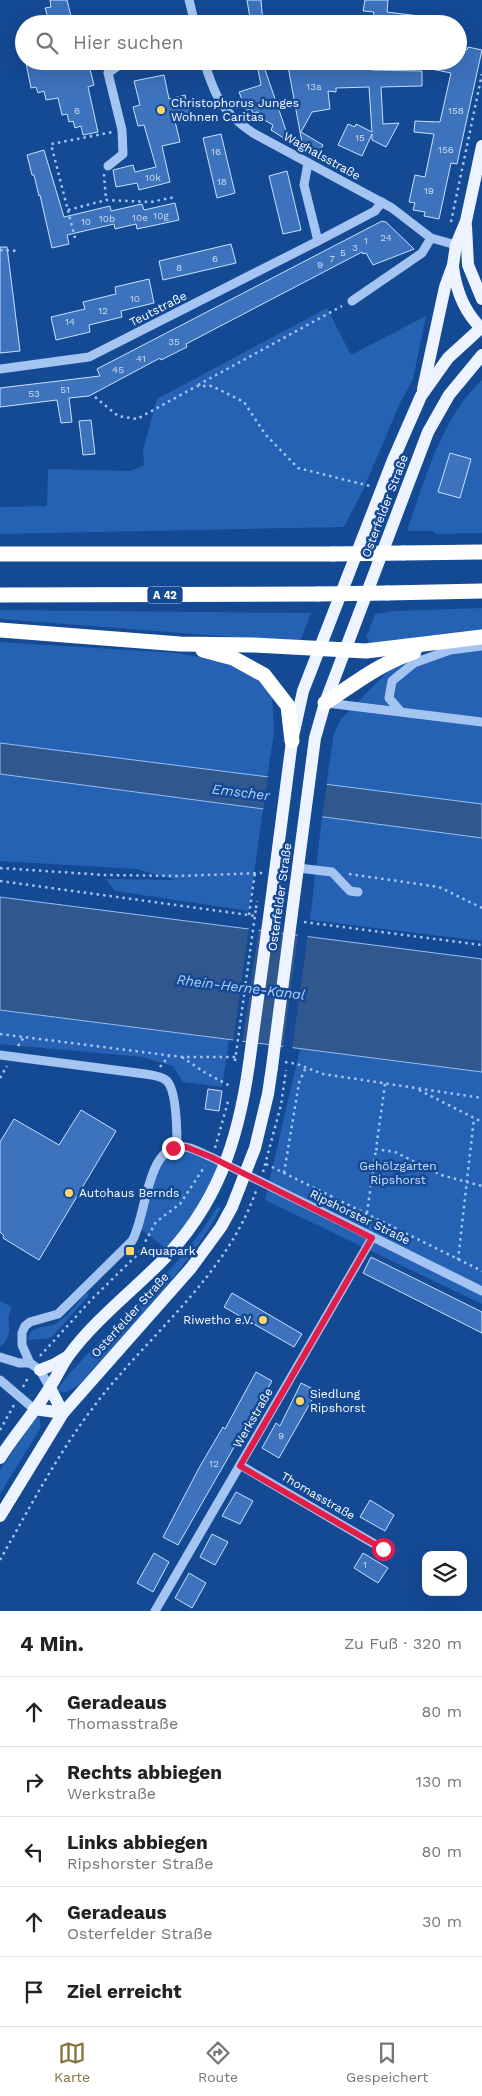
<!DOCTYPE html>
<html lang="de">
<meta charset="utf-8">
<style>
:root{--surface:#fff;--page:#f6f6f6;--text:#222;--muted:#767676;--line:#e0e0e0;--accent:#857340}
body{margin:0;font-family:"Work Sans",sans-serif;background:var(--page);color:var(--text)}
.controls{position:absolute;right:15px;bottom:15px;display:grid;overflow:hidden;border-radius:10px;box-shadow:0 5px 20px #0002}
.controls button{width:45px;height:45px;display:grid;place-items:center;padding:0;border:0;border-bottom:1px solid var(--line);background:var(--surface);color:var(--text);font:25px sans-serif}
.stop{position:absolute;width:15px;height:15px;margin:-11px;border:4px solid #e11d48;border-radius:50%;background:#fff}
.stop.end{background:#e11d48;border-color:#fff;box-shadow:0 1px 5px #0008}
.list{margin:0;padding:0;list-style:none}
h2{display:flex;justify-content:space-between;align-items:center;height:65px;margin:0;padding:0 20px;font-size:21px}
h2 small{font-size:16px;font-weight:400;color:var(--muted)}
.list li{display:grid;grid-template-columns:32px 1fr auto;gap:15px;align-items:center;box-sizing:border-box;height:70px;padding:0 20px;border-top:1px solid var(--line)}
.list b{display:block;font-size:19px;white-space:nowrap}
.list p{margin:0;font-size:16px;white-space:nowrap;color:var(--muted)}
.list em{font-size:16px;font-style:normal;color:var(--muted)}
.icon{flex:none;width:28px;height:28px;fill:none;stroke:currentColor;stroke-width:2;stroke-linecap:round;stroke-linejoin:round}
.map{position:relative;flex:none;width:482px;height:1611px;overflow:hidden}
.search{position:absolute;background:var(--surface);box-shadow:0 5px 20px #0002;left:15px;right:15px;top:15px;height:55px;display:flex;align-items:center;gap:12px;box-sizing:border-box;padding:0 18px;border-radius:28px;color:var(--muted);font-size:19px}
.sheet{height:415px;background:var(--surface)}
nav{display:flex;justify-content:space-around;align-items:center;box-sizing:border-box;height:70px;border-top:1px solid var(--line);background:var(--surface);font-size:14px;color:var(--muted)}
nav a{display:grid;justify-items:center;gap:2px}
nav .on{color:var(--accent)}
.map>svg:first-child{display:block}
.green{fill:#2662b3}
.water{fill:#31578f;stroke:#96bff5}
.pier{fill:#144994}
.building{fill:#3d72bc;stroke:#cbe0fc}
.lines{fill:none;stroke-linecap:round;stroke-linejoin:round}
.path{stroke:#a4c5f2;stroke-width:2.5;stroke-dasharray:2.5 4;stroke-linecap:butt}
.minor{stroke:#a4c5f2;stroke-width:9}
.major{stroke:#eef4ff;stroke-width:12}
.highway{stroke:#fff;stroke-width:15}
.path-bridge{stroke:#a4c5f2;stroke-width:2.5;stroke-dasharray:2.5 4;stroke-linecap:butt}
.major-bridge{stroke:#eef4ff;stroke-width:12}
.highway-bridge{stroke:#fff;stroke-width:15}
.route{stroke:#e11d48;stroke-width:6}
.poi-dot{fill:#ffd764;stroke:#144994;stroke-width:2}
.labels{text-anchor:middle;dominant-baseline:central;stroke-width:5;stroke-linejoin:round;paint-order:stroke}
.number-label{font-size:10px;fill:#cedcee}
.shield{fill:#144994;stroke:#b8c8df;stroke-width:1}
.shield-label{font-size:11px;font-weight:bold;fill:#fff}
.poi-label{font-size:12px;fill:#fff;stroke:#144994;text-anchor:start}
.street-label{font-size:12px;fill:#fff;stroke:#144994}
.park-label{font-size:12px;fill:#cbe0fc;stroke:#144994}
.water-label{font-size:14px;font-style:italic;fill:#b0cff9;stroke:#144994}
</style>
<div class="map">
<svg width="482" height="1611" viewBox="0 0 482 1611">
<rect width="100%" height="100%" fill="#144994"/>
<g class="green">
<path d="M 327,308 L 351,355 L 426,316 L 413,379 L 400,403 L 364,488 L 344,527 L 0,534 L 0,507 L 47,506 L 48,469 L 131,471 L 144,465 L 143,450 L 157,399 Z"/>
<path d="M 482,380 L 482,533 L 436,534 L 433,531 L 407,531 C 425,480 441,418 482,380 Z"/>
<path d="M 482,608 L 482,633 L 367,645 L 369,639 L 366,638 L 375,614 L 395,611 Z"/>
<path d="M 0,610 L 311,613 L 300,642 L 0,619 Z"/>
<path d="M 0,642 L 177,653 L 222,661 L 253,675 L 272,695 L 274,733 L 267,778 L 0,743 Z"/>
<path d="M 482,648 L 482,804 L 326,786 L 334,733 L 341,719 L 396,663 Z"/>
<path d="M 0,774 L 263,809 L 249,911 L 115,891 L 106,879 L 176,880 L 136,869 L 0,861 Z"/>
<path d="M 322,817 L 482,838 L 482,941 L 310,920 Z"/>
<path d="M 0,1010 L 229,1040 L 222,1087 L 183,1082 L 173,1066 L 142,1057 L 0,1044 Z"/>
<path d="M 300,1049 L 482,1072 L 482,1304 L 265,1200 Z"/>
<path d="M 178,1147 L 224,1165 L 169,1251 L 140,1229 L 158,1161 Z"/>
<path d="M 217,1207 L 221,1208 C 185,1274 127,1328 79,1385 L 66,1392 L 56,1391 C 105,1326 176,1278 217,1207 Z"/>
<path d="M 86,1293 L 89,1295 L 51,1338 L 28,1340 C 30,1324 44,1329 55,1324 C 67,1318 78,1302 86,1293 Z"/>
<path d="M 0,1301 L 12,1307 C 3,1323 17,1332 0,1347 Z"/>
<path d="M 39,1416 L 41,1427 L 0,1494 L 0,1470 L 36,1417 Z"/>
</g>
<g class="water">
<path d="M 0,743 L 482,804 L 482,838 L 0,774 Z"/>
<path d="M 0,897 L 482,959 L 482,1072 L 0,1010 Z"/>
</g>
<g class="pier">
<path d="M 268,776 L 327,783 L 322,819 L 263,811 Z"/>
<path d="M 249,927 L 259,928 L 242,1044 L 233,1043 Z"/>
<path d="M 298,933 L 308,934 L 292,1050 L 283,1049 Z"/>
</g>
<g class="building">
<path d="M 50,0 L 67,0 L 73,24 L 50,24 L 45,8 L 51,7 Z"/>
<path d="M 247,0 L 261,0 L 263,24 L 251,24 Z"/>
<path d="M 365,0 L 388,0 L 387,12 L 427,17 L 427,24 L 372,24 L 374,12 L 363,11 Z"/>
<path d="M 468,47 L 482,50 L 457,164 L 451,163 L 439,219 L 424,216 L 425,212 L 413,210 L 415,203 L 409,202 L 415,175 L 425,177 L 434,134 L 414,132 L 415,121 L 440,122 L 451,73 L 416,66 L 416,61 L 458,61 L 458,48 L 467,50 Z"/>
<path d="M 33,61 L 88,61 L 94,85 L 88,87 L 98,132 L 83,135 L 81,126 L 75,128 L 73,121 L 69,122 L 67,114 L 62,115 L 58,98 L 46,100 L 44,91 L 38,93 L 36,87 L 31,88 L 26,63 Z"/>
<path d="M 287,61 L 372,61 L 372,70 L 422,71 L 422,86 L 381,87 L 383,124 L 399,123 L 386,147 L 372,140 L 372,134 L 362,156 L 338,145 L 348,124 L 355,127 L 356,124 L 372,132 L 369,87 L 336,88 L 336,92 L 328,91 L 330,109 L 312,112 L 301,132 L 323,145 L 317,156 L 303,148 Z"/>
<path d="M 263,64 L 280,113 L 290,142 L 271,130 L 273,125 L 261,118 L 258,112 L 253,113 L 251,109 L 246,110 L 239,92 L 261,85 L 257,65 Z"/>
<path d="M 164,75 L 169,99 L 185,95 L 190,114 L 174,117 L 180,142 L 162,146 L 170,182 L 139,190 L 137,183 L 116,187 L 113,170 L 133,165 L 135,172 L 156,167 L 144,125 L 138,126 L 133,107 L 140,105 L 134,81 Z"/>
<path d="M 221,134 L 235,193 L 217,198 L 203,138 Z"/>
<path d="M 44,150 L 64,217 L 110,206 L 111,211 L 142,204 L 144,210 L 175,203 L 179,220 L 137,229 L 136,224 L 115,229 L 114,224 L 67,235 L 69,244 L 52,248 L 40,195 L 39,196 L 34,175 L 32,175 L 27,155 Z"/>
<path d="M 287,171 L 301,230 L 283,234 L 269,176 Z"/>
<path d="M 382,221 L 386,222 L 414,249 L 373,265 L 366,253 L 363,254 L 362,252 L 186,344 L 187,347 L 161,360 L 160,358 L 89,396 L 69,398 L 72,422 L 61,423 L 57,400 L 0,407 L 0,388 L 100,376 L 97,369 Z"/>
<path d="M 231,244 L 236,263 L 163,280 L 159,261 Z"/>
<path d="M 0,247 L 7,247 L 20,351 L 0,353 Z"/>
<path d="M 149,279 L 154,303 L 121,311 L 122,317 L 89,325 L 90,332 L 56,340 L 51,317 L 85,309 L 83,302 L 116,294 L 115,287 Z"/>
<path d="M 91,420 L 95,454 L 83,455 L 79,421 Z"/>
<path d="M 450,453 L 471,459 L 460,498 L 438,492 Z"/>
<path d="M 208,1089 L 222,1091 L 219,1111 L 205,1109 Z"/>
<path d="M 81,1110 L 116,1131 L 39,1260 L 3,1238 L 4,1236 L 0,1232 L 0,1142 L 14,1119 L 59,1145 Z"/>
<path d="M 371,1257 L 482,1312 L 482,1333 L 363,1273 Z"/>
<path d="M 232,1293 L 302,1334 L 294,1347 L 224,1307 Z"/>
<path d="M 256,1372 L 272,1381 L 178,1545 L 163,1537 L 199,1468 L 223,1427 L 225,1429 Z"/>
<path d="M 301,1383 L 317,1391 L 279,1458 L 262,1448 L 276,1423 L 280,1426 Z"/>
<path d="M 236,1492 L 253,1501 L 240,1524 L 222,1516 Z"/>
<path d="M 370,1500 L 394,1515 L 385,1531 L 360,1517 Z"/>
<path d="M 212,1534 L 228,1542 L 215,1565 L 200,1557 Z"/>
<path d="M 154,1553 L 169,1562 L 153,1592 L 137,1583 Z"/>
<path d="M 363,1553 L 388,1568 L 378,1583 L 354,1568 Z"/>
<path d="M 189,1573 L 206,1583 L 192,1608 L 175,1598 Z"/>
</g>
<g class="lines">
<g class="path">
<path d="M 104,174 L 106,200"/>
<path d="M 68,210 L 106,200 L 151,202 L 175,197"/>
<path d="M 451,222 L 482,74"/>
<path d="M 75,238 L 51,144 L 113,132"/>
<path d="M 0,250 L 19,251"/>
<path d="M 198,385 L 342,306"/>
<path d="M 95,397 L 118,416 L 137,419 L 197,386 L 212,386 L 244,402 L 265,434 L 298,468 L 370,486"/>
<path d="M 0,868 L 105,875 L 178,876 L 263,873"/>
<path d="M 349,874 L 439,887 L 482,908"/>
<path d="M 0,881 L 256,916"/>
<path d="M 256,908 L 257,901"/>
<path d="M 249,915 L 255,873"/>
<path d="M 304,922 L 482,945"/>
<path d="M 0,1034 L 182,1057 L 237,1057"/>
<path d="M 18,1046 L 24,1037"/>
<path d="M 182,1057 L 204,1072 L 232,1087"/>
<path d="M 285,1062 L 297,1064 L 323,1074 L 482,1098"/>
<path d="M 160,1067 L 169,1056"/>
<path d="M 0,1078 L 7,1066"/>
<path d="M 385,1084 L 376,1149 L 395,1152 L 441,1175 L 482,1186"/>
<path d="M 419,1090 L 482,1122"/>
<path d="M 215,1148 L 229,1098"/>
<path d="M 266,1164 L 482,1271"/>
<path d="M 263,1172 L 281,1105 L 286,1070"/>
<path d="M 284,1173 L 299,1083 L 306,1067"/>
<path d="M 367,1213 L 376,1149"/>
<path d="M 458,1260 L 474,1118"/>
<path d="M 40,1356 L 92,1299 L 139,1253 L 156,1222 L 180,1204 L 205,1166"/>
<path d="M 23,1387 L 29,1376"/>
<path d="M 0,1430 L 14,1405"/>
<path d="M 0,1560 C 30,1507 58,1453 95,1405 C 148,1335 226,1277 256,1191"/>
</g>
<g class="minor">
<path d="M 189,0 L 195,24"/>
<path d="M 204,61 C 215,97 222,112 253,133 L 392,208 L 431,238 L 456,245"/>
<path d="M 108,166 L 123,154 L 122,130 L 108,73 L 122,63 L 132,61"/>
<path d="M 318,241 L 375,211 L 382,202"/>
<path d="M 352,301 L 422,253 L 431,238"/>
<path d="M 0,369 L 89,357 L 318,241 L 304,185 L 308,163"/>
<path d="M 327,703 L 482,722"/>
<path d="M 400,711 L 389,698 L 392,681 L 414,663 L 450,650 L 482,646"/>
<path d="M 298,868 L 332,872 L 350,891 L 358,892"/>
<path d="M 0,1055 L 145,1074 C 152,1075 162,1076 167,1081 C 177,1091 177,1133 177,1147"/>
<path d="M 0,1357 L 19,1363 L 30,1363"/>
<path d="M 0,1380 L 34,1409"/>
<path d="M 50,1388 L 40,1370 L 30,1363 L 22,1345 L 22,1333 L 25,1326 L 30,1322 L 58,1314 L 132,1241 C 147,1216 146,1142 185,1147 C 194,1148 203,1154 211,1157 L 482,1291"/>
<path d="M 240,1465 L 383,1549"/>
<path d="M 155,1611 L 372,1238"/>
</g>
<g class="major">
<path d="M 466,226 L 468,265 L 482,299"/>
<path d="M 453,267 C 456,290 465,313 482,329"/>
<path d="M 423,389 L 445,287 L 453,265 L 456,245 L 466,221 L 482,146"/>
<path d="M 270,910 L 292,741 L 303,691 L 393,460 L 421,396 L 448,358 L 482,327"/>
<path d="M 292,913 L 315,738 L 325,703 L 428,432 L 449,395 L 482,355"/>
<path d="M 40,1370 L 55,1364 L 67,1357"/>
<path d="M 50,1388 L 63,1413"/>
<path d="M 34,1409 L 63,1413"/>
<path d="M 0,1458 C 15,1434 35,1412 50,1387 C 57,1377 62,1364 69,1355 C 95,1320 130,1293 160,1263 C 217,1206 238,1142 249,1064"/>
<path d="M 0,1516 L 63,1413 L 191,1268 L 221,1227 L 232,1207 L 255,1148 L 268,1094 L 272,1067"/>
</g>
<g class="highway">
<path d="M 403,553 L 482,552"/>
<path d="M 0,554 L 333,554"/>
<path d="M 387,593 L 482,591"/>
<path d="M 0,595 L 318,594"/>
<path d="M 0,630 L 180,644 L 253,645 L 366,651 L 482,637"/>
<path d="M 203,650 L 233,658 L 264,675 L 288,706 L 292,741"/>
<path d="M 325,703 C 357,682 377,665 414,652"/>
</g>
<path class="path-bridge" d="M 235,1061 L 256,908"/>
<g class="major-bridge">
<path d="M 249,1064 L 270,910"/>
<path d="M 272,1067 L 292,913"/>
</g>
<g class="highway-bridge">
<path d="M 333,554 L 403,553"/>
<path d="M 318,594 L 387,593"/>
</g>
</g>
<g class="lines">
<path class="route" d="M 173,1148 L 186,1147 L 211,1157 L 372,1238 L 240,1466 L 383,1549"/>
</g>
<g class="poi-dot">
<circle cx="161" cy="110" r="5"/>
<circle cx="69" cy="1193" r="5"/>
<rect x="125" y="1246" width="10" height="10" rx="2.5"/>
<circle cx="263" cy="1320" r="5"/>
<circle cx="300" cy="1401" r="5"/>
</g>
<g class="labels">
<g class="number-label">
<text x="314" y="86">13a</text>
<text x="77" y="110">6</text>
<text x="456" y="110">158</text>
<text x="360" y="137">15</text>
<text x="446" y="149">156</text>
<text x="216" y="151">16</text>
<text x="153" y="177">10k</text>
<text x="222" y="181">18</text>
<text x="429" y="190">19</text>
<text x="161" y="215">10g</text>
<text x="140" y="217">10e</text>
<text x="107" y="218">10b</text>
<text x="86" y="221">10</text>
<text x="386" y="237">24</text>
<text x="366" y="240">1</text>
<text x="355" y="247">3</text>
<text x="343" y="252">5</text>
<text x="215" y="258">6</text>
<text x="332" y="258">7</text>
<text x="320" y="264">9</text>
<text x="179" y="267">8</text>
<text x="135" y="298">10</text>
<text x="103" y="310">12</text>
<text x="70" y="321">14</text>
<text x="174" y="341">35</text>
<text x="141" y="358">41</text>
<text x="118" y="369">45</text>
<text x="65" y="389">51</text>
<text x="34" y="393">53</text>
<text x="281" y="1435">9</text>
<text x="214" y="1463">12</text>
<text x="365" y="1564">1</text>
</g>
<rect class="shield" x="147.5" y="586.5" width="35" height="17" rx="4"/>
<g class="shield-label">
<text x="165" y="595">A 42</text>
</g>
<g class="poi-label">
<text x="171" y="103">Christophorus Junges<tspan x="171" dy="14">Wohnen Caritas</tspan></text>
<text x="79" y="1193">Autohaus Bernds</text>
<text x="140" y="1251">Aquapark</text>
<text x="253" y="1320" text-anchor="end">Riwetho e.V.</text>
<text x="310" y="1394">Siedlung<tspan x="310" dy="14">Ripshorst</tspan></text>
</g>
<g class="street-label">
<text transform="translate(322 156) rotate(29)">Waghalsstraße</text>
<text transform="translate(158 309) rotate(-27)">Teutstraße</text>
<text transform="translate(385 506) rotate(-69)">Osterfelder Straße</text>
<text transform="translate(280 897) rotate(-82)">Osterfelder Straße</text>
<text transform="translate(360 1217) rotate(26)">Ripshorster Straße</text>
<text transform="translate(130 1315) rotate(-48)">Osterfelder Straße</text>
<text transform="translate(253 1418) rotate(-60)">Werkstraße</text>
<text transform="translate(318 1496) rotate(30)">Thomasstraße</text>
</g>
<g class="park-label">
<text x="398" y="1166">Gehölzgarten<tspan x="398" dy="14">Ripshorst</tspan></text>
</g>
<g class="water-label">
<text transform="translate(241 792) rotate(7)">Emscher</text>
<text transform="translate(241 987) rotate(7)">Rhein-Herne-Kanal</text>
</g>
</g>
</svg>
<div class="controls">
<button><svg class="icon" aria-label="layers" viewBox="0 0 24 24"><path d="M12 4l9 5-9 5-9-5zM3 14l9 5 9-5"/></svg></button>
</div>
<div class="stop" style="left:383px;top:1549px"></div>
<div class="stop end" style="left:173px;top:1148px"></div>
<div class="search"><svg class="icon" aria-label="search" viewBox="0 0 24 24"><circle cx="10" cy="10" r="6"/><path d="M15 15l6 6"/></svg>Hier suchen</div>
</div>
<section class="sheet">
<h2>4 Min.<small>Zu Fuß · 320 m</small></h2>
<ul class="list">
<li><svg class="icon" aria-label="ahead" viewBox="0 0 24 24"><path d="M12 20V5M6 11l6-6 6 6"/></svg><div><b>Geradeaus</b><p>Thomasstraße</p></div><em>80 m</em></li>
<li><svg class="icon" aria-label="right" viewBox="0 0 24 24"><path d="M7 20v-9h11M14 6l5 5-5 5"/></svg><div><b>Rechts abbiegen</b><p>Werkstraße</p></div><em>130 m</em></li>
<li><svg class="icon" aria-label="left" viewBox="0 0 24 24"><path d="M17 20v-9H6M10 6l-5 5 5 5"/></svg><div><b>Links abbiegen</b><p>Ripshorster Straße</p></div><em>80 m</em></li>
<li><svg class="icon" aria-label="ahead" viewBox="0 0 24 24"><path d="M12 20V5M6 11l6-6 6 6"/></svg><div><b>Geradeaus</b><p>Osterfelder Straße</p></div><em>30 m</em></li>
<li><svg class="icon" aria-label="arrive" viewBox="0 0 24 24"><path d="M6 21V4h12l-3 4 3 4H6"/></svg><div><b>Ziel erreicht</b></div></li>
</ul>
</section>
<nav>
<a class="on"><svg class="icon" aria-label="map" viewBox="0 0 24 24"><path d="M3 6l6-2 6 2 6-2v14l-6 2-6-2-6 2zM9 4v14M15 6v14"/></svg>Karte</a>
<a><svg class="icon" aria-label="directions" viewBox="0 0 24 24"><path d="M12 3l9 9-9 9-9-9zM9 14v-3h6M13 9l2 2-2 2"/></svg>Route</a>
<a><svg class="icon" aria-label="saved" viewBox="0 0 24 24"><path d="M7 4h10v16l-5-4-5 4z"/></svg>Gespeichert</a>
</nav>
